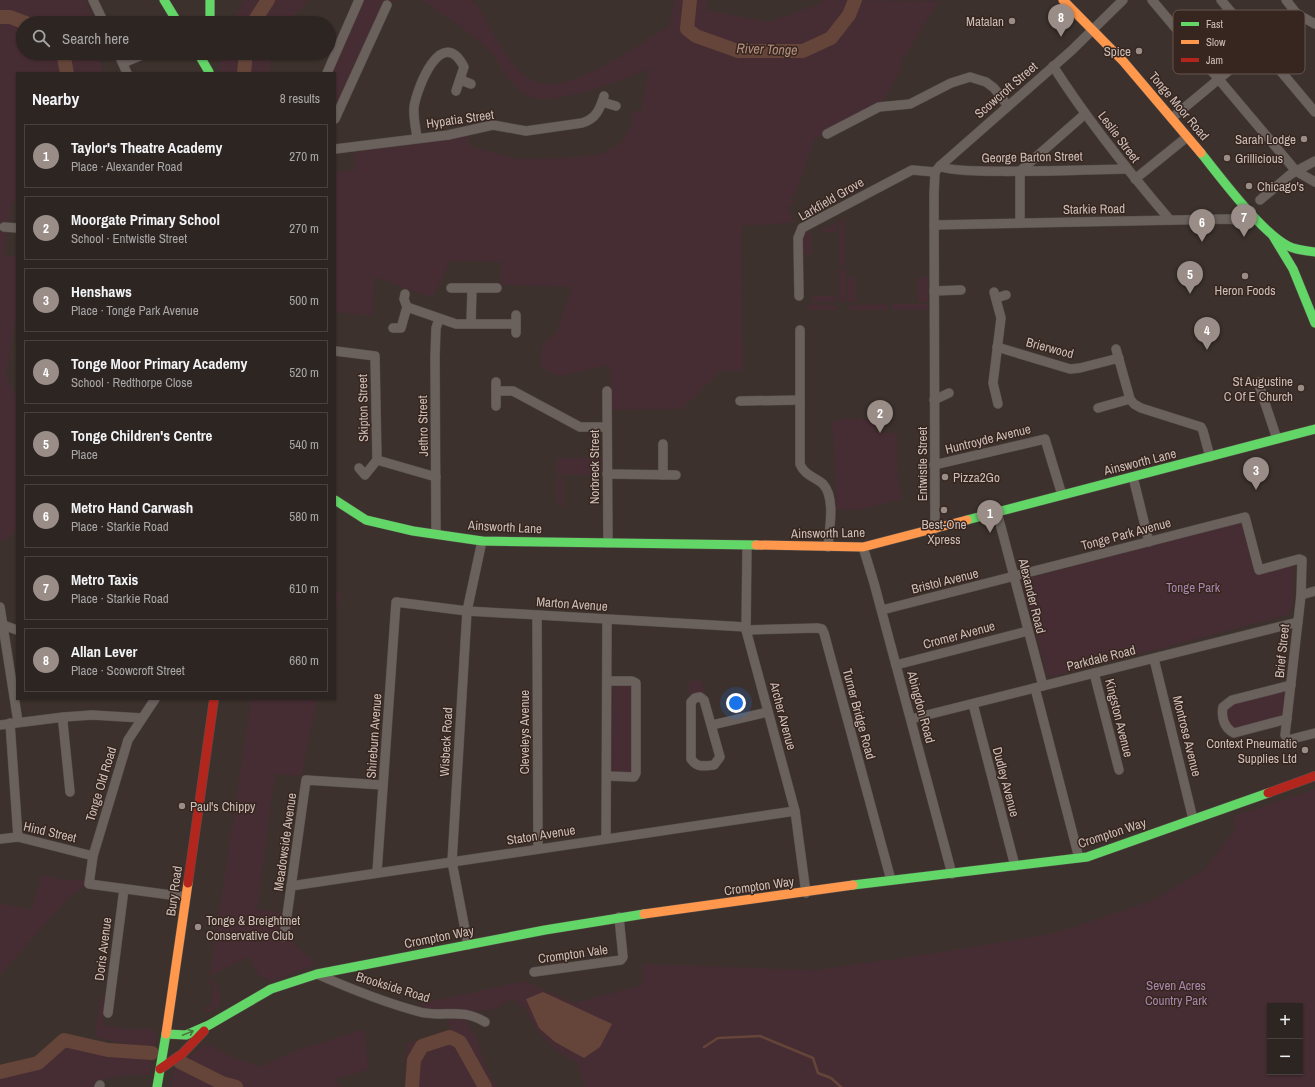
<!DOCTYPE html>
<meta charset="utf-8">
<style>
:root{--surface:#2d2521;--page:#352d2a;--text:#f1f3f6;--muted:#a7a5a5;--line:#48423f;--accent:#9a8d87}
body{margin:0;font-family:"Archivo Narrow",sans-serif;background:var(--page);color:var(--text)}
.controls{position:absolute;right:12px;bottom:12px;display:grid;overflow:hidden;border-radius:0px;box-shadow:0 1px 3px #0004}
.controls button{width:36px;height:36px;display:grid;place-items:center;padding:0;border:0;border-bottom:1px solid var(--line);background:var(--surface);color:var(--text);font:20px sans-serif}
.you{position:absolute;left:736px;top:703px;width:14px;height:14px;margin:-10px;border:3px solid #fff;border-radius:50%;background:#1a73e8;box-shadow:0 0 0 6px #1a73e833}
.badge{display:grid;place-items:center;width:26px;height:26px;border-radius:50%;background:var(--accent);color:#fff;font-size:13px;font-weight:700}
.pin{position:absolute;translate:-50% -33px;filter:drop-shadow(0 1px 2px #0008)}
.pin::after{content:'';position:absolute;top:21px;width:14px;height:12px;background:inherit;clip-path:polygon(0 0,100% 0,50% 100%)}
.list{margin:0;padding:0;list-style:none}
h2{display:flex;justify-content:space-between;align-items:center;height:52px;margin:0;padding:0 16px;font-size:17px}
h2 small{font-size:13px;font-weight:400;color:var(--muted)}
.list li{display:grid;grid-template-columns:26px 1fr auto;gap:12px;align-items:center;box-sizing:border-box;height:64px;margin:0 8px 8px;padding:0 8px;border:1px solid var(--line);border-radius:0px}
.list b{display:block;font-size:15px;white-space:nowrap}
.list p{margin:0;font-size:13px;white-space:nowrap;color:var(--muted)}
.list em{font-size:13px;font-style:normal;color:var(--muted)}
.icon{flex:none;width:22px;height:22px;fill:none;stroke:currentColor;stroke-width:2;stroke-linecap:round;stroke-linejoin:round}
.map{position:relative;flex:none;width:1315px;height:1087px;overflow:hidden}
.search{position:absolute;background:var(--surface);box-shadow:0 1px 3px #0004;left:16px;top:16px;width:320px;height:44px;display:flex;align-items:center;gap:10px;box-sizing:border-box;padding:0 14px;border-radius:22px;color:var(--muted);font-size:15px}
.panel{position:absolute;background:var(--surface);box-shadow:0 1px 3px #0004;left:16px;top:72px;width:320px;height:628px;border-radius:0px}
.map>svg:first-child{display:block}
.green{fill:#462d33;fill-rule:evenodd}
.water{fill:#654539}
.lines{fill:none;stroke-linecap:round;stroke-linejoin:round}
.stream{stroke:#654539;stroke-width:2.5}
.river{stroke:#654539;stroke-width:14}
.street-casing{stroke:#564e4b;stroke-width:10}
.fast-casing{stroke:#564e4b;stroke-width:10}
.slow-casing{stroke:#564e4b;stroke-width:10}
.jam-casing{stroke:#564e4b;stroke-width:10}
.street{stroke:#6a615d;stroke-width:9}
.fast{stroke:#63d668;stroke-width:9}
.slow{stroke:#ff974d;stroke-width:9}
.jam{stroke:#b3261e;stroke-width:9}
.oneway{stroke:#4b7540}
.poi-dot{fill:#9a8d87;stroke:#37261f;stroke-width:1.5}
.labels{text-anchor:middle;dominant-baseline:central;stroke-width:3;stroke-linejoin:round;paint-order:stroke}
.poi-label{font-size:13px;fill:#ccbeb8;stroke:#37261f;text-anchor:end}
.street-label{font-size:13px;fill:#ccbeb8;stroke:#37261f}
.park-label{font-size:13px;fill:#a985ac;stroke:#37261f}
.water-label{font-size:14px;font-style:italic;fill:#b38e7f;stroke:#37261f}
.key{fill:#37261f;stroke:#64544d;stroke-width:1}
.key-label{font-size:11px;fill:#ccbeb8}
</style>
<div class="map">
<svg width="1315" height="1087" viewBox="0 0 1315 1087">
<rect width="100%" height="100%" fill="#3c312c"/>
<g class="green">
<path d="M 0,0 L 85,0 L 96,23 L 23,23 L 23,53 L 96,53 L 104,71 L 100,73 L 17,73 L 17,202 L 12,201 L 4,255 L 17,257 L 17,309 L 6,376 L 17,399 L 17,528 L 9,539 L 0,541 Z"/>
<path d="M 244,0 L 308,0 L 304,6 L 286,23 L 232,23 Z"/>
<path d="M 364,0 L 396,0 L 381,7 L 338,101 L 335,100 L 335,73 L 331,73 Z"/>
<path d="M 421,0 L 470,0 L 478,6 C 489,24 508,65 526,76 C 533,82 545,85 555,84 C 591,79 637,45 669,26 L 675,0 L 706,0 L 707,10 L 768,22 L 819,4 L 824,0 L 939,1 L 903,59 L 898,75 L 879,107 L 815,139 L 796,192 L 791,199 L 794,203 L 787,207 L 794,222 L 765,225 L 742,225 L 743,371 L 720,371 L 682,409 L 611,410 L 610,365 L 559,376 L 541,367 L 542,345 L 556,334 L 572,287 L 500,285 L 501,262 L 451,261 L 432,298 L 375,277 L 373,316 L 335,312 L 335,172 L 355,170 L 353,153 L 467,134 L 469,146 L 517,159 L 570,158 L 602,154 L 622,142 L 631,127 L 633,111 L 641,111 L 649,69 C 625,79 554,107 529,97 C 522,94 512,83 507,77 C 501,70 499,62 494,56 C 474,33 446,17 421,0 Z"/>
<path d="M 222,53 L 271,53 L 270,73 L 219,73 L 219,64 Z"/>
<path d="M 845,218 L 846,265 L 839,265 L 839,222 Z"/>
<path d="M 836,223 L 836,232 L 819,232 Z"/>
<path d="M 811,228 L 811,255 L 802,254 C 801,242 800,234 811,228 Z"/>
<rect x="839" y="269" width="7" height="33"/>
<rect x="848" y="277" width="7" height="25"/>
<path d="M 917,277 L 928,277 L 928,302 L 918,302 Z"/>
<rect x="813" y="296" width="23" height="6"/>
<path d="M 807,304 L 836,305 L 836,310 L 807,310 Z"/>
<path d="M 887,304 L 887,310 L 849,310 L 849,305 Z"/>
<rect x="892" y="304" width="36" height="6"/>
<path d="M 838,419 L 876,420 L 876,432 L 897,433 L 898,480 L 902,499 L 858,510 L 836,509 C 837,482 833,456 833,429 L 831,428 L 831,422 L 838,422 Z"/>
<rect x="557" y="458" width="44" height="17"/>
<path d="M 557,477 L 563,478 L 563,507 L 559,507 L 559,502 L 557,502 Z"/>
<path d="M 1242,522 L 1256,573 L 1294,563 L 1293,604 L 1288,615 L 1051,677 L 1047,675 L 1021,580 Z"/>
<path d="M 335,592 L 341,594 L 335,615 Z"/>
<path d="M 689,681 L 702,681 L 705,693 L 695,692 L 689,695 Z"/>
<path d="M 613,685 L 633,686 L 634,768 L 630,773 L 612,772 Z"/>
<path d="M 1284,690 L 1283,714 L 1280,719 L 1236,731 L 1228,725 L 1225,709 L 1228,705 Z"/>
<path d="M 251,699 L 317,699 L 301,776 L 275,774 L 257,909 L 294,915 L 291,941 L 317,964 L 272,982 L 258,975 L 249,956 L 210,976 L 221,995 L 219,1006 L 207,1014 L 205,1009 L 205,1006 L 211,1006 L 214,988 L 209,982 Z"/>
<path d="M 1315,789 L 1315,1087 L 585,1087 L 577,1063 L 555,1050 L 537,1030 L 524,1006 L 520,1007 L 512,998 L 496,1009 L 456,1013 L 430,1012 L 420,1004 L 524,981 L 574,1003 L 643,985 L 642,964 L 815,970 L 923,955 L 1056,933 L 1149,902 L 1204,870 L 1236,828 L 1233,816 ZM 1270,1006 L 1300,1006 L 1300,1072 L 1270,1072 Z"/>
<path d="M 42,875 C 58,878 77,886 90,875 L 89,884 L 69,897 L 0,975 L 0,903 L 31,910 Z"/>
<path d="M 101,994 L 104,998 L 103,1021 L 106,1026 L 134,1030 L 134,1028 L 151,1029 L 157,1037 L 154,1051 L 95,1037 Z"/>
<path d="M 448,1019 L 466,1020 L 478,1042 L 484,1063 L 497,1087 L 405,1087 L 407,1043 L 450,1033 Z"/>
<path d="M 365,1029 L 368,1070 L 335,1079 L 341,1087 L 169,1087 L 175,1067 L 207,1043 L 236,1059 L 262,1066 L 294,1051 Z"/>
<path d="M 64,1040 L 108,1050 L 152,1053 L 150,1075 C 132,1076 111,1074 96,1084 L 96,1087 L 0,1087 L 0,1072 L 38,1063 Z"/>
</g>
<path class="water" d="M 543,992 L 612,1024 L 600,1047 L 584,1058 L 555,1042 L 539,1028 L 526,999 Z"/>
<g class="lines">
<g class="stream">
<path d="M 704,1047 L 718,1038 L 760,1036 L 813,1058 L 818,1073 L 831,1078 L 841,1087"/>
<path d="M 216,1087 L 217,1080"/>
</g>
<g class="river">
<path d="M 690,0 L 687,29 L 696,36 L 738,51 L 803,51 L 831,38 L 849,15 L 855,0"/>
<path d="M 0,17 L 10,17 L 26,23"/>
<path d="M 253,23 L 268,0"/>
<path d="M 63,53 L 67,73"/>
<path d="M 244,73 L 246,53"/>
<path d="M 180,1062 L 222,1083 L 236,1087"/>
<path d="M 0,1072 L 38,1063 L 64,1040 L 108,1050 L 152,1053"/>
<path d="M 412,1087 L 414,1060 L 422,1046 L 450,1037 L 460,1042 L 485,1087"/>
</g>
<g class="street-casing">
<g id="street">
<path d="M 93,0 L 104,23"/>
<path d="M 1152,0 L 1296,171 L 1315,182"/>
<path d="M 1221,0 L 1315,112"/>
<path d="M 1286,0 L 1297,14 L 1315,24"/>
<path d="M 118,53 L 127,73"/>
<path d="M 123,63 L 147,53"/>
<path d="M 1053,66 C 1088,121 1128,171 1170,220"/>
<path d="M 327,73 L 359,0"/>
<path d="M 461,80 L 471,84"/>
<path d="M 602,102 L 616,106"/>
<path d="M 1172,118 L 1297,14"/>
<path d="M 335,119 L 387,5"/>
<path d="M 827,134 L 879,107 L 910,104 L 951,83 L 970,77 L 986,82 L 994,88 L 1008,106"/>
<path d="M 417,138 C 416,129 413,117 414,107 C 417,87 442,24 464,67 L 456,91"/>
<path d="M 335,149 L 448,135 L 493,125 L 526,131 L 582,123 C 596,119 600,109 604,96"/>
<path d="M 940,166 C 953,176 1100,169 1126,169"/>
<path d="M 1135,179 L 1187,137"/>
<path d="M 1260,200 L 1291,174 L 1315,161"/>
<path d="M 1020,223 L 1020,171 L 1085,114"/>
<path d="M 934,225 L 1228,219 L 1235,220 L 1251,211"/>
<path d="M 4,227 L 17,228"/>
<path d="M 451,288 L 497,288"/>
<path d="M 934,291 L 961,290"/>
<path d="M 994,292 L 1001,318 L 993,383 L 998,404"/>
<path d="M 405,294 L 404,299 L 407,307"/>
<path d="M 799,296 L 798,238 L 802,228 L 912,170 L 935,172"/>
<path d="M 996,298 L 1006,295"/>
<path d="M 471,324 L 472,288"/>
<path d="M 393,328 L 401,328 L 407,307 L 456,324 L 516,324"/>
<path d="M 800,330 L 800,464 C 804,475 815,477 823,484 C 836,498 829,530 828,547"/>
<path d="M 516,333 L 516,315"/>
<path d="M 997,347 L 1070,369 L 1080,368 L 1119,358"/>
<path d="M 1116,349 L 1130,399 L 1134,404 L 1141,408 L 1201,427 L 1203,431 L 1210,457"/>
<path d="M 335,351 L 375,356 L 377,460"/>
<path d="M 1258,382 L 1277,439"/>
<path d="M 496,391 L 513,391 L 580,427 L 607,427"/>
<path d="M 607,391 L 608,543"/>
<path d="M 934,400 L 949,393"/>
<path d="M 740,401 L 800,400"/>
<path d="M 496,406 L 496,382"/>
<path d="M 1098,408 L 1130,399"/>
<path d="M 377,460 L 436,477"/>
<path d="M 934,465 L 1045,439 L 1062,495"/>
<path d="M 359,468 L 365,475 L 377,460"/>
<path d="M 607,474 L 676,475"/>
<path d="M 663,475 L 663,444"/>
<path d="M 1133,477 L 1149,542"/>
<path d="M 997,512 L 1043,686"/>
<path d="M 935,529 L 934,194 L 935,172 L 940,166 L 1071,51 L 1123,0"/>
<path d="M 436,534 L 435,357 L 436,328 L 439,319"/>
<path d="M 747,546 L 746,630 L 795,811 L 806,893"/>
<path d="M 863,547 L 874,583 L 952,874"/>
<path d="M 1301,595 L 1315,591"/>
<path d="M 0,607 L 18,722"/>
<path d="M 882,610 L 1245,517 L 1259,570 L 1299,559 L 1302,560 L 1301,595 L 1285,735 L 1288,740 L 1315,733"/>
<path d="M 537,615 L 538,849"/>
<path d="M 3,625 L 17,630"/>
<path d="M 746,630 L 817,628 L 822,629 L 824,633 L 891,880"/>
<path d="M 1154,659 L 1193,819"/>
<path d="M 896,665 L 1028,631"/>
<path d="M 1094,673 L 1119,770"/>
<path d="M 1035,688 L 1079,858"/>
<path d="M 700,697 L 704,700 L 720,757 L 714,765 C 704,766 697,768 691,759 L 691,702 L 695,698 Z"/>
<path d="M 155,699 L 128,740 L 93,856 L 89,884 L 186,897"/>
<path d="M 973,704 L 1015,866"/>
<path d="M 64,717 L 63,723 L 70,792"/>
<path d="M 911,719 L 1298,622"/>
<path d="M 1287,719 L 1234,733 C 1224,728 1221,717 1223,707 L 1232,700 L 1291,685"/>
<path d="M 10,723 L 18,837"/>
<path d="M 0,725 L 64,717 L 92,715 L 142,718"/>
<path d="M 712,725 L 768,712"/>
<path d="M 607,776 L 634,777 L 636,773 L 636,683 L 632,681 L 607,681"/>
<path d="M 606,838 L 607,620"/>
<path d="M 0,839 L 18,837 L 93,856"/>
<path d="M 377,872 L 396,602 L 467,611 L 746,627"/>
<path d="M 291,886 L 795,811"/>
<path d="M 284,937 L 306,780 L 383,785"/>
<path d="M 468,945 L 452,862 L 467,611 L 482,541"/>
<path d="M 534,972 L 621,960 L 623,957 L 619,917"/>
<path d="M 319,975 C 351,989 386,1003 420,1012 C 444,1018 461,1007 485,1022"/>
<path d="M 108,1013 L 124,889"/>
<path d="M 99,1087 L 100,1085"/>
</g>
</g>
<g class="fast-casing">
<g id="fast">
<path d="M 164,0 L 178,23"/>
<path d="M 210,0 L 210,23"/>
<path d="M 198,53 L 209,72"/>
<path d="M 1201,153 C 1221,178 1261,232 1288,246 C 1296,250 1306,251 1315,252"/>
<path d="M 1273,236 L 1293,269 L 1315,323"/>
<path d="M 335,500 L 366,520 L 413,531 L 482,541 L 756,545"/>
<path d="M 967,520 L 1315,429"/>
<path d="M 853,885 L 1087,857 L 1268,793"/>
<path d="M 157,1087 L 166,1034 L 186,1035 L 209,1025 L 271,989 L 317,974 L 545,930 L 644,914"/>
</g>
</g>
<g class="slow-casing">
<g id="slow">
<path d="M 1063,0 L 1123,61 L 1201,153"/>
<path d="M 756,545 L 863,547 L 967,520"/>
<path d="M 644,914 L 853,885"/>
<path d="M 166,1034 L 188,883"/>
</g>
</g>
<g class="jam-casing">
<g id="jam">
<path d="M 1268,793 L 1315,776"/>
<path d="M 188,883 L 214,699"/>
<path d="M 160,1069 L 182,1054 L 204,1031"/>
</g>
</g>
<use href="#street" class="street"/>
<use href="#fast" class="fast"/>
<use href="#slow" class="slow"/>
<use href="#jam" class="jam"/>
</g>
<defs><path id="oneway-shaft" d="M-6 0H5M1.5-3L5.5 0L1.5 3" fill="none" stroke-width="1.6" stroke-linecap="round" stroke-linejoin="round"/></defs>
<use class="oneway" href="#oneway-shaft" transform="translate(188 1033) rotate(-22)"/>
<g class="poi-dot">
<circle cx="1012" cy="21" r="4"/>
<circle cx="1139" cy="51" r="4"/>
<circle cx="1304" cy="139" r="4"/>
<circle cx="1227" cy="158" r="4"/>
<circle cx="1249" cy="186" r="4"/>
<circle cx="1245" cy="276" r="4"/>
<circle cx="1301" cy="388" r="4"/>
<circle cx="945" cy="477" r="4"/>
<circle cx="944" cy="510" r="4"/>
<circle cx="1305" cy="750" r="4"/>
<circle cx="182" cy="806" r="4"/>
<circle cx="198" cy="927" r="4"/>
</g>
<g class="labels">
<g class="poi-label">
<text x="1004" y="21">Matalan</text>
<text x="1131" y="51">Spice</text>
<text x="1296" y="139">Sarah Lodge</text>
<text x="1235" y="158" text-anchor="start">Grillicious</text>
<text x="1257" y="186" text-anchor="start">Chicago's</text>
<text x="1245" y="290" text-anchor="middle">Heron Foods</text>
<text x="1293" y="381">St Augustine<tspan x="1293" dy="15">C Of E Church</tspan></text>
<text x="953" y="477" text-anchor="start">Pizza2Go</text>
<text x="944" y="524" text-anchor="middle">Best-One<tspan x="944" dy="15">Xpress</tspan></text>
<text x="1297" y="743">Context Pneumatic<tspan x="1297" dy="15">Supplies Ltd</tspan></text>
<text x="190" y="806" text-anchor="start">Paul's Chippy</text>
<text x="206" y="920" text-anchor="start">Tonge &amp; Breightmet<tspan x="206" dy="15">Conservative Club</tspan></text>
</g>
<g class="street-label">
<text transform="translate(1006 90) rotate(-41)">Scowcroft Street</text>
<text transform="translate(1179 106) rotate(50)">Tonge Moor Road</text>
<text transform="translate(460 119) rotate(-8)">Hypatia Street</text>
<text transform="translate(1119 137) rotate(53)">Leslie Street</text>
<text transform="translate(1032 157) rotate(-1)">George Barton Street</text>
<text transform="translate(831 199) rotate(-30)">Larkfield Grove</text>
<text transform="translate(1094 209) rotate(-1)">Starkie Road</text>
<text transform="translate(1050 348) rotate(15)">Brierwood</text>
<text transform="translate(363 408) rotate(-91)">Skipton Street</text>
<text transform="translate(423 426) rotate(-91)">Jethro Street</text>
<text transform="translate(988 439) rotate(-14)">Huntroyde Avenue</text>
<text transform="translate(1140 462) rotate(-14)">Ainsworth Lane</text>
<text transform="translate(922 464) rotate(-90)">Entwistle Street</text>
<text transform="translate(594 467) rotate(-90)">Norbreck Street</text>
<text transform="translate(505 527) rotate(3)">Ainsworth Lane</text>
<text transform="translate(828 533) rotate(-1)">Ainsworth Lane</text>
<text transform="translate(1126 534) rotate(-15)">Tonge Park Avenue</text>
<text transform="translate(945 581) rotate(-14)">Bristol Avenue</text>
<text transform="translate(1032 596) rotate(76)">Alexander Road</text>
<text transform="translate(572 604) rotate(4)">Marton Avenue</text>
<text transform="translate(959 635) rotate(-15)">Cromer Avenue</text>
<text transform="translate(1282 651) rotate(-84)">Brief Street</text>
<text transform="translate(1101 658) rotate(-14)">Parkdale Road</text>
<text transform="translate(921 707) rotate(75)">Abingdon Road</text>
<text transform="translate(859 714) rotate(75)">Turner Bridge Road</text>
<text transform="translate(783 716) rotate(75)">Archer Avenue</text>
<text transform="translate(1119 718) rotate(76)">Kingston Avenue</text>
<text transform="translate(524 732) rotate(-90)">Cleveleys Avenue</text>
<text transform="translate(374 736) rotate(-86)">Shireburn Avenue</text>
<text transform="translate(1187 736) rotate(76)">Montrose Avenue</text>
<text transform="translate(446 742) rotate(-87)">Wisbeck Road</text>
<text transform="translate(1006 782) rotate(75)">Dudley Avenue</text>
<text transform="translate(101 784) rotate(-73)">Tonge Old Road</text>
<text transform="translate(50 832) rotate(13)">Hind Street</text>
<text transform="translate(1112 833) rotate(-18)">Crompton Way</text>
<text transform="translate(541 835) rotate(-9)">Staton Avenue</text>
<text transform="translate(285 842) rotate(-82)">Meadowside Avenue</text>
<text transform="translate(759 886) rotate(-8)">Crompton Way</text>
<text transform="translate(174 891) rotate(-82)">Bury Road</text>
<text transform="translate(439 937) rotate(-11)">Crompton Way</text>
<text transform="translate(103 949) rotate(-83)">Doris Avenue</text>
<text transform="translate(573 954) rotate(-8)">Crompton Vale</text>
<text transform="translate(393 987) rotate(17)">Brookside Road</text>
</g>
<g class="park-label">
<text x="1193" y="587">Tonge Park</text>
<text x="1176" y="985">Seven Acres<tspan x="1176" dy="15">Country Park</tspan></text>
</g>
<g class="water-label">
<text transform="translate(767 49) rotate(2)">River Tonge</text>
</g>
</g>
<rect x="1173" y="10" width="132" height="64" rx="6" class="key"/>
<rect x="1181" y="22" width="18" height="4" fill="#63d668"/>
<rect x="1181" y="40" width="18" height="4" fill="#ff974d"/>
<rect x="1181" y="58" width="18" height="4" fill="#b3261e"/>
<g class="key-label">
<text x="1206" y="28">Fast</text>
<text x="1206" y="46">Slow</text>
<text x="1206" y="64">Jam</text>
</g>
</svg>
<div class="controls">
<button>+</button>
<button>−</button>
</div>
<div class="you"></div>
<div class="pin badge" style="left:990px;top:533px">1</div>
<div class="pin badge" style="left:880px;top:433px">2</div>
<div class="pin badge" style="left:1256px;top:490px">3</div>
<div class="pin badge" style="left:1207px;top:350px">4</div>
<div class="pin badge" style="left:1190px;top:294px">5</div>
<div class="pin badge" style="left:1202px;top:242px">6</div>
<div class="pin badge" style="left:1244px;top:237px">7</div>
<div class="pin badge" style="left:1061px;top:37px">8</div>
<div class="search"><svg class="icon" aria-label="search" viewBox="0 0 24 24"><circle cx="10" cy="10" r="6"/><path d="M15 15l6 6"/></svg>Search here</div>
<section class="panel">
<h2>Nearby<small>8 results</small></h2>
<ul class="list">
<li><span class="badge">1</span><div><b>Taylor's Theatre Academy</b><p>Place · Alexander Road</p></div><em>270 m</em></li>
<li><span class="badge">2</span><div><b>Moorgate Primary School</b><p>School · Entwistle Street</p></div><em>270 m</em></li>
<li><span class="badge">3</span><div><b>Henshaws</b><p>Place · Tonge Park Avenue</p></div><em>500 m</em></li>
<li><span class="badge">4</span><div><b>Tonge Moor Primary Academy</b><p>School · Redthorpe Close</p></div><em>520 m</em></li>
<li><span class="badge">5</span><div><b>Tonge Children's Centre</b><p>Place</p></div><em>540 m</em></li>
<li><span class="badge">6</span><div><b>Metro Hand Carwash</b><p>Place · Starkie Road</p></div><em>580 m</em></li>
<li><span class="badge">7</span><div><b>Metro Taxis</b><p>Place · Starkie Road</p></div><em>610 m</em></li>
<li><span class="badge">8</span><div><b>Allan Lever</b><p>Place · Scowcroft Street</p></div><em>660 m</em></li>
</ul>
</section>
</div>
